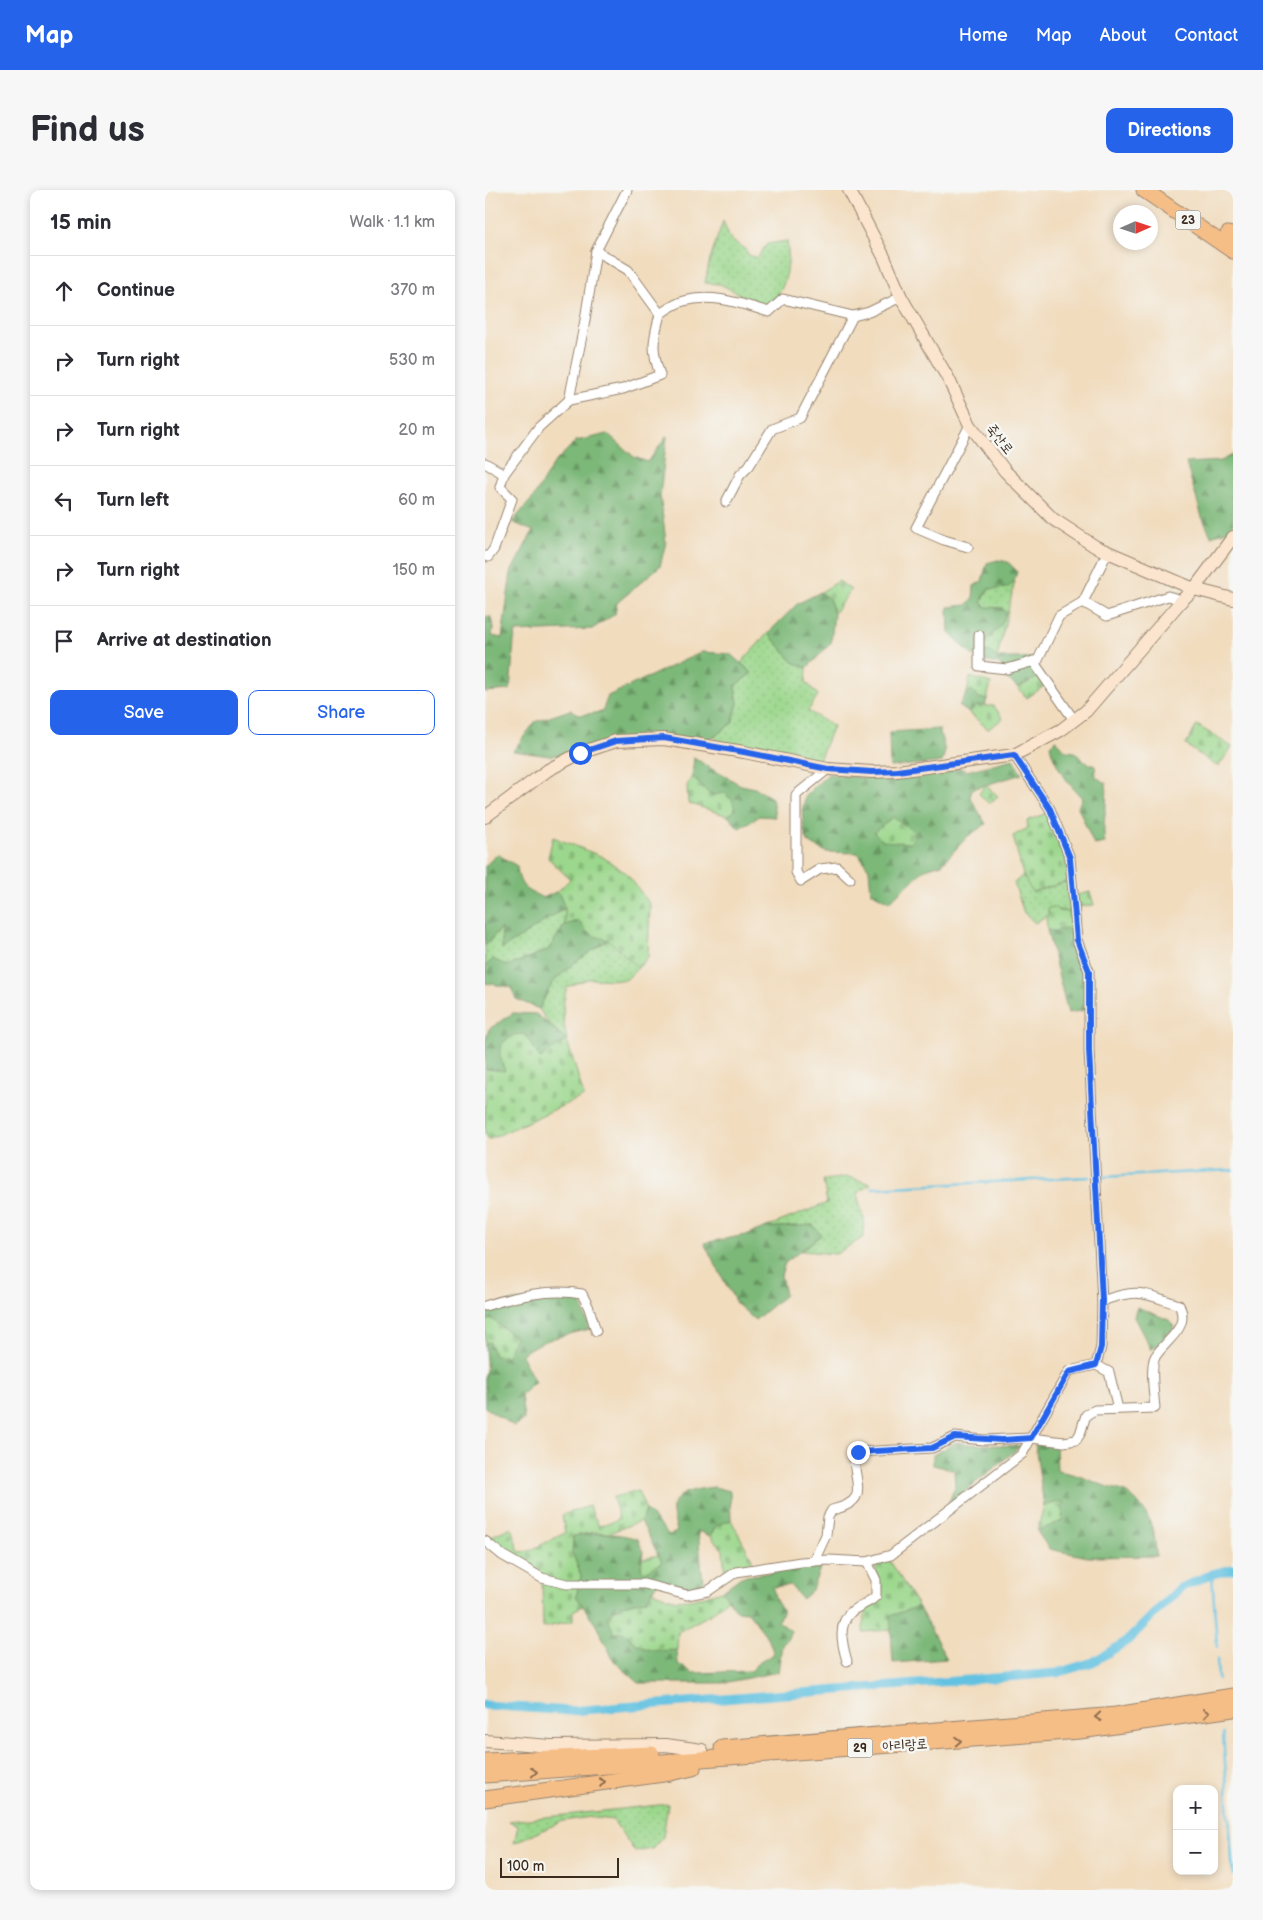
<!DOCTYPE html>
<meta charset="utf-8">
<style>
:root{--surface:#fff;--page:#f7f7f7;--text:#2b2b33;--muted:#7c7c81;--line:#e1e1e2;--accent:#2563eb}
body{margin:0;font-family:"Balsamiq Sans","Poor Story",sans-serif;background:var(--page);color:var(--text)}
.controls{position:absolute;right:15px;bottom:15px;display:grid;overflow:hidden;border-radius:10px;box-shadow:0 2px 8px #0003}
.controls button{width:45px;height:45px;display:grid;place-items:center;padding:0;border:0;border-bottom:1px solid var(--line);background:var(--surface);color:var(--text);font:25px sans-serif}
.compass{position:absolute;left:628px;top:15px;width:45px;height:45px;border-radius:50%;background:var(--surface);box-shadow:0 2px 8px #0003;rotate:87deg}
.scale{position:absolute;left:15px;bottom:12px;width:119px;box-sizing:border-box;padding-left:5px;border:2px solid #3b2a1e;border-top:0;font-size:14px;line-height:18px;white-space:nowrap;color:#3b2a1e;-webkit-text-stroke:4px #f6f6f2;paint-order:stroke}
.stop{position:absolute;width:15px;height:15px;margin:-11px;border:4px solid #2563eb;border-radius:50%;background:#fff}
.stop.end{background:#2563eb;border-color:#fff;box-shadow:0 1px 5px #0008}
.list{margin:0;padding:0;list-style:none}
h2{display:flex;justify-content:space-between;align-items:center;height:65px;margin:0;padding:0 20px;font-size:21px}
h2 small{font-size:16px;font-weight:400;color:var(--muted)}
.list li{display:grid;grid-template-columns:32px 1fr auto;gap:15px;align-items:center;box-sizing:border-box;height:70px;padding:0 20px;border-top:1px solid var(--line)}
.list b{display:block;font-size:19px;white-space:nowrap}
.list em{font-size:16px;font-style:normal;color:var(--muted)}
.actions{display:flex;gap:10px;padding:15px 20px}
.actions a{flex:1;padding:11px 0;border:1px solid var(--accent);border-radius:10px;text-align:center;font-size:18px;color:var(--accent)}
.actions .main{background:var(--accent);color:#fff}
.icon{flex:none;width:28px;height:28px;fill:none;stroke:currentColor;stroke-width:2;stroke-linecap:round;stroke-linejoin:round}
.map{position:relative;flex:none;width:748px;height:1700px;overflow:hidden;border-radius:10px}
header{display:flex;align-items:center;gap:30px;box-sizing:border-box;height:70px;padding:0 25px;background:var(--accent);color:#fff}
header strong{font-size:24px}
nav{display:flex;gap:28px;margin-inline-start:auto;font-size:18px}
.intro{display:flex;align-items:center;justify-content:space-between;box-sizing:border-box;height:120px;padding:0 30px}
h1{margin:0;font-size:35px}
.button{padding:12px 22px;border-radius:10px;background:var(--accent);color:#fff;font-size:18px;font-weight:700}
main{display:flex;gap:30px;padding:0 30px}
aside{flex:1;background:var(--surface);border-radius:10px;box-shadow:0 2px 8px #0003}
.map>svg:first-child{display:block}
.grass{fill:url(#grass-dots);stroke:#6b8055}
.forest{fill:url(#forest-firs);stroke:#5c714b}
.cemetery{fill:url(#cemetery-stones);stroke:#6b8055}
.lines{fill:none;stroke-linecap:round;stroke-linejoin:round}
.stream{stroke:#63c2e1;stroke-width:2.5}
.canal{stroke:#63c2e1;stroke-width:9}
.street-casing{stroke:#96836e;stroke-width:11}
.secondary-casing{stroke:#96836e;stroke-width:14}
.primary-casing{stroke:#96836e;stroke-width:17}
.street{stroke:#fff;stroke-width:9}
.secondary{stroke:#fbe5cf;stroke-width:12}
.primary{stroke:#f6be87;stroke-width:15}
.oneway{stroke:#8f6d4d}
.route{stroke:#2563eb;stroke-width:6}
.labels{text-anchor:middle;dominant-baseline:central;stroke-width:5;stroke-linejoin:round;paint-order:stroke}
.shield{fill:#f6f6f2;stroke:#73675e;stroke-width:1}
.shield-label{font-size:12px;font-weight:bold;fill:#3b2a1e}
.street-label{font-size:14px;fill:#3b2a1e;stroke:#f6f6f2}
</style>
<header>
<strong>Map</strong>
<nav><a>Home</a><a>Map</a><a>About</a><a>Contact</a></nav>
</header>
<div class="intro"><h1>Find us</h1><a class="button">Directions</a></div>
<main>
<aside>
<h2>15 min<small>Walk · 1.1 km</small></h2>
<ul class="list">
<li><svg class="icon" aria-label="ahead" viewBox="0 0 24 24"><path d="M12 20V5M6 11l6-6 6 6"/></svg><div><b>Continue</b></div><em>370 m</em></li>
<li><svg class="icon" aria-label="right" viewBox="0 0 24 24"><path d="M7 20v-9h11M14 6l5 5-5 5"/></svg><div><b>Turn right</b></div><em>530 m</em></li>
<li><svg class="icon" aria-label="right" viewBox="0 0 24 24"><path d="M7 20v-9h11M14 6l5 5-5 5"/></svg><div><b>Turn right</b></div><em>20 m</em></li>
<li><svg class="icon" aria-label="left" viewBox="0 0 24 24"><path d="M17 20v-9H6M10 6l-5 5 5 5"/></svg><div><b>Turn left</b></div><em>60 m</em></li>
<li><svg class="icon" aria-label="right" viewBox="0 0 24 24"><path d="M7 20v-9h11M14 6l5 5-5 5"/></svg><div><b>Turn right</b></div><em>150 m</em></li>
<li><svg class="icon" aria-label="arrive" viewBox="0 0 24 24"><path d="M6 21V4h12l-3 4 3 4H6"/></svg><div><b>Arrive at destination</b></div></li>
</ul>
<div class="actions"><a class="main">Save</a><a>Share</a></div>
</aside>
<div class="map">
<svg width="748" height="1700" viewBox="0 0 748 1700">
<defs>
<pattern id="grass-dots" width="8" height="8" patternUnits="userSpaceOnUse" patternTransform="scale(1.25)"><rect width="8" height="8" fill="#9bd78c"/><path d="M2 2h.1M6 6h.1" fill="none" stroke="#86b978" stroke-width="1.8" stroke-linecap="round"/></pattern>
<pattern id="forest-firs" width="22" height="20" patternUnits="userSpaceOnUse" patternTransform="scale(1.25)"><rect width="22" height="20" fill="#7cb878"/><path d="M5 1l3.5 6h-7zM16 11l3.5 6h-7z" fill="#679662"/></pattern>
<pattern id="cemetery-stones" width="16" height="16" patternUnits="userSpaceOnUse" patternTransform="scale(1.25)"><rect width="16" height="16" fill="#9bd78c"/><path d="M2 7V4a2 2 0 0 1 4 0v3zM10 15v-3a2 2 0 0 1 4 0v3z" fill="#86b978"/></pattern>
</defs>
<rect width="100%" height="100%" fill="#f6f6f2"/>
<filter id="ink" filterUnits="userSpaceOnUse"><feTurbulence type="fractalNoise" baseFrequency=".02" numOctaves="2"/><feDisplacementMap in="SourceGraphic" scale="10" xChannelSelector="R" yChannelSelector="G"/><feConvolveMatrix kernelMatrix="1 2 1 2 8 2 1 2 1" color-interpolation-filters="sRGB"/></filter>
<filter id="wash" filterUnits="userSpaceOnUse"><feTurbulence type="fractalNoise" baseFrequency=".0096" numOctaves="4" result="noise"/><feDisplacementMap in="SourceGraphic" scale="20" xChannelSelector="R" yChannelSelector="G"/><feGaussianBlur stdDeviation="1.12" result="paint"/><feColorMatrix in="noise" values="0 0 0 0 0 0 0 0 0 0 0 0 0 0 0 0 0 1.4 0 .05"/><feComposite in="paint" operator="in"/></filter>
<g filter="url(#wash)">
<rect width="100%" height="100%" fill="#f1dcbe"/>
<g class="grass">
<path d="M 238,31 L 246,50 L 259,58 L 264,65 L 272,68 L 282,54 L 302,51 C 306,75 301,103 281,118 L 235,94 L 220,93 L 225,69 Z"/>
<path d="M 530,391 L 512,468 L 498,463 L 501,472 L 488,466 L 499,452 L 507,446 L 517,418 L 500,417 L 497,412 L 503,399 L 521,398 Z"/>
<path d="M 283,443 L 308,472 L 322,478 L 321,492 L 333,505 L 323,521 L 348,536 L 334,570 L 240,555 L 229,547 L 247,533 L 253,513 L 250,496 L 267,483 L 256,473 Z"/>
<path d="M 538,685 L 548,702 L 584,691 L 585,722 L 563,718 L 564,724 L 550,733 L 539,723 L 529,693 Z"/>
<path d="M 80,718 L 80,735 L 63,760 L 23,776 L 0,777 L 0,756 L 16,738 L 18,758 Z"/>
<path d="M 124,749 L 153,778 L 141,790 L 103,789 L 82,797 C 76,816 78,831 82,850 L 64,834 L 54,819 L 67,793 L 89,773 Z"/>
<path d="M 364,987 L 386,994 L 372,1003 L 379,1030 L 379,1047 L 351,1064 L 317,1061 L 335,1045 L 328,1035 L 279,1038 L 342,1013 L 338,990 Z"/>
<path d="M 183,1614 L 178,1647 L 167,1659 L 150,1662 L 128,1630 L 106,1627 L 78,1631 L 29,1653 L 33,1636 L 24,1631 Z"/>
</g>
<g class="forest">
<path d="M 123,244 L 149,267 L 163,272 L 182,246 L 175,305 L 181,352 L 175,376 L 132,413 L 130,424 L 107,439 L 31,442 L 29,451 L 25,500 L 0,502 L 0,427 L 6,427 L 8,438 L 7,446 L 17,448 L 26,382 L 48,341 L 27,332 L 48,308 L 69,273 L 91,251 Z"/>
<path d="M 748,265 L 748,339 L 726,346 L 717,327 L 701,273 L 736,271 Z"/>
<path d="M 513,370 L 523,372 L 532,381 C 528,401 520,398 503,399 L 497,411 L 500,417 L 517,418 L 521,422 L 517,434 L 488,466 L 464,442 L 463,417 L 482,415 L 488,409 L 489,396 L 497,391 L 502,373 Z"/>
<path d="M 336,402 L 345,410 L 349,423 L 346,453 L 322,478 L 308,472 L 283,443 L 312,414 Z"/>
<path d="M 505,461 L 512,468 L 550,468 L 555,486 L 533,498 L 518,485 L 515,474 L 501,472 L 497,463 Z"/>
<path d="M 217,462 L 245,464 L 267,483 L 250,496 L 253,513 L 247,533 L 229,547 L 196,558 L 156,544 L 138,557 L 65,566 L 28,561 L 50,532 L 85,520 L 95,525 L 117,522 L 123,506 Z"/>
<path d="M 487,500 L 494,508 L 502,509 L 500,516 L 492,516 L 484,523 L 474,516 L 482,503 Z"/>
<path d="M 454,539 L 460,561 L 457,572 L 405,577 L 404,542 Z"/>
<path d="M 571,550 L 581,561 L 590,562 L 598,571 L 610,576 L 611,587 L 621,593 C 624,613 616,632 620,653 L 609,655 L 593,617 L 597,608 C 584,595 568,573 565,555 Z"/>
<path d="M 209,567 L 223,577 L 256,595 L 270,598 L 287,608 L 290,627 L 275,626 L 254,638 L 243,626 L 250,620 L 239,603 L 226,607 L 207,586 Z"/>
<path d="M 528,569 L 537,584 L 487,599 L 485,607 L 501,634 L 483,646 L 457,674 L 440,679 L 404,712 L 386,702 L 384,679 L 373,663 L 341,662 L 323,652 L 319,641 L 317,620 L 321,605 L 343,584 L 382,588 L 476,578 L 482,581 Z"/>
<path d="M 12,664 L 32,676 C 34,697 40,699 58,708 L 73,701 L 80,718 L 17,759 L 16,738 L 0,756 L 0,676 Z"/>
<path d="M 93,730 C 102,742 109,746 124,749 L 89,773 L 67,793 L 54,819 L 31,809 L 26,797 L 0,793 L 0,777 L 8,769 L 23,776 L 63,760 L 80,735 Z"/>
<path d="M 587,738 L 601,781 L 601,820 L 583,823 L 562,740 L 568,741 Z"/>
<path d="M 28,823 L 51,824 L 82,850 L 55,868 L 40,844 L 15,866 L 20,881 L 0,879 L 0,853 L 4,839 Z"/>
<path d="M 328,1035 L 336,1045 L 300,1073 L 296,1085 L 300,1105 L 270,1130 L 251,1113 L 219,1053 L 261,1045 L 279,1038 Z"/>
<path d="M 79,1107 L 94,1107 L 105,1139 C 82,1145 54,1149 36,1165 L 50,1192 L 36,1205 L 39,1230 L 29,1236 L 0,1217 L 0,1185 C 3,1178 0,1162 0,1153 L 30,1147 L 7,1129 L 0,1131 L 0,1121 L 29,1111 Z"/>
<path d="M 652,1117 L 684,1130 L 689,1137 L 678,1151 L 666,1160 L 649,1127 Z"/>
<path d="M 472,1252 L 482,1254 L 536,1256 L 463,1315 L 470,1296 L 469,1280 L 448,1275 L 448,1265 Z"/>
<path d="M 550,1254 L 571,1255 L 572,1281 C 589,1283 604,1290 620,1296 C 626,1299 636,1299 642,1303 C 663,1318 671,1341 671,1366 L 603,1367 L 564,1359 L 552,1341 L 576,1331 L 578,1312 L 559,1316 Z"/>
<path d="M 229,1297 L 245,1301 L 246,1330 L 232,1335 L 225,1346 L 213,1341 L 218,1393 L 204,1397 L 175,1390 L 161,1410 L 137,1415 L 138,1442 C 159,1462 165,1461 192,1460 L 193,1474 L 208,1483 L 266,1481 L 275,1472 L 289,1464 L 283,1448 L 263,1422 L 252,1421 L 237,1401 L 256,1387 L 315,1378 L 335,1378 L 327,1400 L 317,1409 L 305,1395 L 288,1397 L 290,1409 L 298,1420 L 293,1431 L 306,1441 L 302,1450 L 297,1455 L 293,1482 L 238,1493 L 154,1493 L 129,1471 L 111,1435 L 91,1406 L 96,1386 L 87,1362 L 88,1346 C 111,1342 130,1342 153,1349 L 158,1362 L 156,1379 L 177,1372 L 156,1331 L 161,1320 L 184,1345 L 192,1342 C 191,1335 187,1325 188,1318 C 191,1300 216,1299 229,1297 Z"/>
<path d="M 433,1416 L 462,1469 L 408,1473 L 405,1426 Z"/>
</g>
<g class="cemetery">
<path d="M 354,391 L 366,400 L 349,423 L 345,410 L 336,402 Z"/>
<path d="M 555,486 L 561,495 L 542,508 L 533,498 Z"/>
<path d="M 485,487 L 506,493 L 502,509 L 494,508 L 487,500 L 482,503 Z"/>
<path d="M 492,516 L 509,516 L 518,529 L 503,539 L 484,523 Z"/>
<path d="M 712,535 L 747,557 L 733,577 L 701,555 Z"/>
<path d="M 207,586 L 226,606 L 239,603 L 247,609 L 250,620 L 243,626 L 203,613 L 202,596 Z"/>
<path d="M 500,595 L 513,606 L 504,614 L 494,604 Z"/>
<path d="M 562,623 L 580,665 L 584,691 L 547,702 L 538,685 L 528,646 L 543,638 L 542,631 Z"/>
<path d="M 408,627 L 427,640 L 429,648 L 425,653 L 398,651 L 389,642 Z"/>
<path d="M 68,647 L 118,667 L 142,684 L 165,714 L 163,767 L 153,778 L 124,750 L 109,746 L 101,741 L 93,730 L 80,735 L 80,718 L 73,701 L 85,689 L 63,668 Z"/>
<path d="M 605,702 L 609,715 L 593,717 L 592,705 Z"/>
<path d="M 570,717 L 573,721 L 585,722 L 587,738 L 568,741 L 562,740 L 561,726 L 564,724 L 563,718 Z"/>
<path d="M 40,844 L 55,868 L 82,850 L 99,906 L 3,950 L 0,944 L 0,879 L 20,881 L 15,866 L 15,855 L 28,845 Z"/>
<path d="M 7,1129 L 30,1147 L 22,1166 L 9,1166 L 5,1152 L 0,1153 L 0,1131 Z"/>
<path d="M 153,1301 L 161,1320 L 156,1331 L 124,1343 L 110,1342 L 88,1346 L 87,1362 L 96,1386 L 91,1406 L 98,1416 L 88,1421 L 88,1431 L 58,1438 L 57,1384 L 3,1348 L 26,1337 L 34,1362 L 44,1361 L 80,1343 L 77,1325 L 104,1316 L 114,1336 L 134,1329 L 128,1307 Z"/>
<path d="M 578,1311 L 577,1331 L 552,1341 L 559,1316 Z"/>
<path d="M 246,1330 L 268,1371 L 240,1384 L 238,1360 L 225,1346 L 232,1335 Z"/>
<path d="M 173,1365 L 177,1372 L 160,1382 L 156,1379 L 157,1369 Z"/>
<path d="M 405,1371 L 433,1416 L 405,1426 L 406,1440 L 378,1442 L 379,1425 L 396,1403 L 390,1375 Z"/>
<path d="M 167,1401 L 191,1410 L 213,1408 L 237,1401 L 243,1409 L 226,1424 L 193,1442 L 192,1460 C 165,1461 159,1462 138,1442 L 129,1443 L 122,1426 L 137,1415 L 161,1410 Z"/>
</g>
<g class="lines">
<g class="stream">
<path d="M 617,987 L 748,980"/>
<path d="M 387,998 L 604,987"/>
<path d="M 727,1384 L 732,1457"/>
<path d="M 732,1469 L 733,1489"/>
<path d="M 738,1544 L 748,1685"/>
</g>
<path class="canal" d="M 0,1515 L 85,1521 L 572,1483 L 608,1472 L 642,1451 L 695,1398 L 727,1384 L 748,1379"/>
</g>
</g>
<g filter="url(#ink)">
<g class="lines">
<g class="street-casing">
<g id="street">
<path d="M 175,124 C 182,119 191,113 199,111 C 228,103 257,114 284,122 L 298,109 L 368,126 L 384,122 L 416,107"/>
<path d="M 84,210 L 138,199 L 175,185 C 166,158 168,151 175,124 L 143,80 L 111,61"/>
<path d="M 0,273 L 19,284 L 54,237 L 84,210 L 99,136 L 111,61 L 142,0"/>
<path d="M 241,312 L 255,285 L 264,276 L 287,239 L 315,228 L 368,126"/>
<path d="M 483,357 L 459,350 L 431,338 L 485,235"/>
<path d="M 622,363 L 598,412 L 622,426 L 683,406 L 697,410"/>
<path d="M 0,366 L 3,367 L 9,359 L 27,309 L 15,297 L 19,284"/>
<path d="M 494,445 L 494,476 L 522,479 L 553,470 L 574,426 L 598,412"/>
<path d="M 548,471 L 589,530"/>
<path d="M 343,579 L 311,605 L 311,682 L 316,691 L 335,679 L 352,677 L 365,689"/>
<path d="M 0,1116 C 30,1106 66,1098 97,1104 L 104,1118 L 111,1141"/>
<path d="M 611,1175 L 624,1182 L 633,1219"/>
<path d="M 0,1351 L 17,1365 L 57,1388 L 82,1394 L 159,1394 L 202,1405 L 223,1401 L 251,1382 L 316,1372 L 344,1370 L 382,1372 L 406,1365 L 537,1264 L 584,1181 L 611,1175 L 616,1157 L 617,1111 L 604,860 L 604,781 L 592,750 L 585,668 L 565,619 L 529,565"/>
<path d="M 329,1371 L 341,1345 L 343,1327 L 347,1320 C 386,1311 369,1295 369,1266 L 373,1262 L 447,1258 L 470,1247 L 499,1250 L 546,1248 L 579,1252 L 591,1250 L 595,1244 L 601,1225 L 610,1220 L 670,1218 C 669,1206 665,1177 670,1167 C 680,1150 706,1138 694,1115 C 658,1103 654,1098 617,1111"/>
<path d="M 362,1471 C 357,1454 352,1434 367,1421 C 375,1415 384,1413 391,1406 L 391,1390 L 382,1372"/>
</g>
</g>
<g class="secondary-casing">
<g id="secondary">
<path d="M 364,0 L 399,67 L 416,107 L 464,190 L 485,235 L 520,281 L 568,329 L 611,357 L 709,399 L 748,409"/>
<path d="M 0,627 L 63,580 L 95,563 L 131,551 L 179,549 L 259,562 L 343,579 L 387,582 L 412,581 L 529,565 L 576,540 L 601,521 L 697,410 L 709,399 L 748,347"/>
<path d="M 0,1551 L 66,1556 L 181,1555 L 217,1560"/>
</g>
</g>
<g class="primary-casing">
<g id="primary">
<path d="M 659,0 L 748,61"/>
<path d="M 743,44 L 748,45"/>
<path d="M 237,1558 L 631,1525 L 748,1506"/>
<path d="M 0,1571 L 167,1564"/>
<path d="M 0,1585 L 595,1541 L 748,1519"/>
<path d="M 0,1609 L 185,1583 L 208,1578"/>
</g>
</g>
<use href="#street" class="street"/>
<use href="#secondary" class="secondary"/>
<use href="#primary" class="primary"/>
</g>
<defs><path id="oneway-chevron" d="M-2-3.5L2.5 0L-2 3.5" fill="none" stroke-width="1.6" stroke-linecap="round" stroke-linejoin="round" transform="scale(1.25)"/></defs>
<g class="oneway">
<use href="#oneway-chevron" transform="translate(721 1523) rotate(-8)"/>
<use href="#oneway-chevron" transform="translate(613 1527) rotate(175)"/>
<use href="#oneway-chevron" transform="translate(473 1551) rotate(-4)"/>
<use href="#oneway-chevron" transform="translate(49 1582) rotate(-4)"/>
<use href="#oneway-chevron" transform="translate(117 1592) rotate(-8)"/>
</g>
</g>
<g class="lines" filter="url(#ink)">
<path class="route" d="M 95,563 L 131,551 L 179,548 L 259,562 L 343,579 L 387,582 L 412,581 L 529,565 L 565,619 L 585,668 L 592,750 L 604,781 L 604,860 L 617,1110 L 616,1157 L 611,1175 L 584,1182 L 546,1248 L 517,1250 L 470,1247 L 447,1258 L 373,1262"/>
</g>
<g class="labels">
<g class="shield">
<rect x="690.5" y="20.5" width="25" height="19" rx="4"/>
<rect x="362.5" y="1548.5" width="25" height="19" rx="4"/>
</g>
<g class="shield-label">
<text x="703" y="30">23</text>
<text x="375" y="1558">29</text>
</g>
<g class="street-label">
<text transform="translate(515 249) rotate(52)">죽산로</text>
<text transform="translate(420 1555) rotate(-4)">아리랑로</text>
</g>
</g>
</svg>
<div class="controls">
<button>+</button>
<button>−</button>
</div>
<svg class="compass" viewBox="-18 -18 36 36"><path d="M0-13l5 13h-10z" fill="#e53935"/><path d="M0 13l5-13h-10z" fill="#7c7c81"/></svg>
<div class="scale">100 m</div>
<div class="stop" style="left:95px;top:563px"></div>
<div class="stop end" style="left:373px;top:1262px"></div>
</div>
</main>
